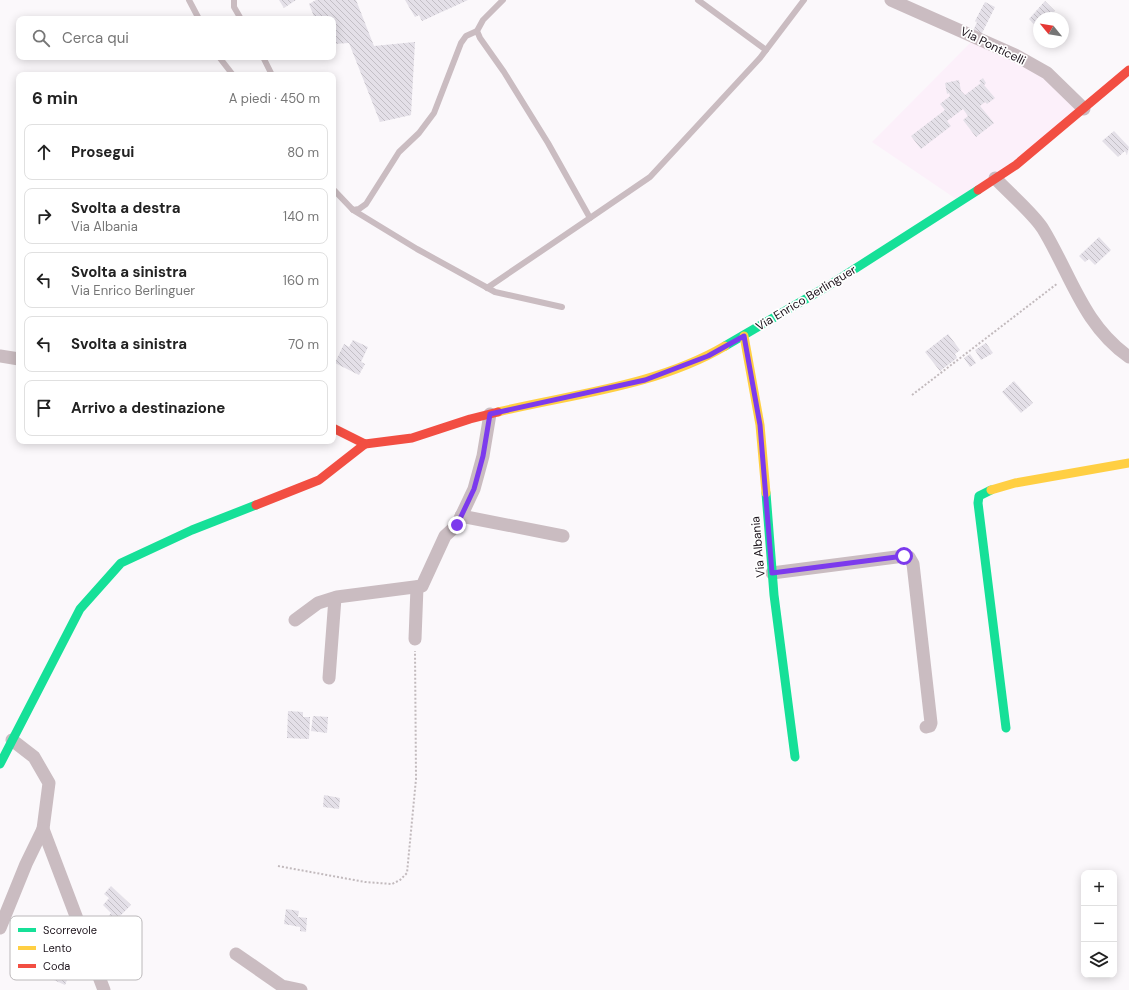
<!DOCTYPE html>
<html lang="it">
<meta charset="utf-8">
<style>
:root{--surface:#fff;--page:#f6f6f6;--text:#222;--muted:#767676;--line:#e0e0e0}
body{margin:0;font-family:"DM Sans",sans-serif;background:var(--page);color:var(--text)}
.controls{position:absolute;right:12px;bottom:12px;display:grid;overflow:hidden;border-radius:8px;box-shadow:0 2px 10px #0003}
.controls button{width:36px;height:36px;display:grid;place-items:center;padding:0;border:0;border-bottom:1px solid var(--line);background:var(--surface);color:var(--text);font:20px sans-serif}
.compass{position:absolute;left:1033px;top:12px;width:36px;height:36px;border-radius:50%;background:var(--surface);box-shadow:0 2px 10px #0003;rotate:300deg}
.stop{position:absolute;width:12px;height:12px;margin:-9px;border:3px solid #7c3aed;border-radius:50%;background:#fff}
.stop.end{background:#7c3aed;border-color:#fff;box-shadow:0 1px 4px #0008}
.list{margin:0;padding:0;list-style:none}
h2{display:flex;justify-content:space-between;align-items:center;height:52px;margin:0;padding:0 16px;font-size:17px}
h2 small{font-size:13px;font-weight:400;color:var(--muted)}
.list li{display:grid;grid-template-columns:26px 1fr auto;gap:12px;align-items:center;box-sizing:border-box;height:56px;margin:0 8px 8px;padding:0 8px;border:1px solid var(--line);border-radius:8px}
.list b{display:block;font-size:15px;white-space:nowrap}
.list p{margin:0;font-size:13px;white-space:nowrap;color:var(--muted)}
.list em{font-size:13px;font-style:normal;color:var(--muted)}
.icon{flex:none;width:22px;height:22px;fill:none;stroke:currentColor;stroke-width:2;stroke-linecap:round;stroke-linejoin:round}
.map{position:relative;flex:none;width:1129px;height:990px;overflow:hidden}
.search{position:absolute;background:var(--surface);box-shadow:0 2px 10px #0003;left:16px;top:16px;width:320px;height:44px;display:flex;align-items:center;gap:10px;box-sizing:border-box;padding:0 14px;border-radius:8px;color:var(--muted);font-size:15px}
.panel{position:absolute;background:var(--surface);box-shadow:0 2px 10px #0003;left:16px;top:72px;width:320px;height:372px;border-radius:8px}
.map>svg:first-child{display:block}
.built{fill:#fcf0fa}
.building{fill:url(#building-back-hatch)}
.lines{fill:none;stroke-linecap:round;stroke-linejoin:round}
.path{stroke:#c2babd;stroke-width:2;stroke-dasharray:2 2;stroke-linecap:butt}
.lane{stroke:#cabcc1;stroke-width:6}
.street{stroke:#cabcc1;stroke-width:13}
.fast{stroke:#16e098;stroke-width:9}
.slow{stroke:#ffcf43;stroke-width:9}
.jam{stroke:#f24e42;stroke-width:9}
.route{stroke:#7c3aed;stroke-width:5}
.labels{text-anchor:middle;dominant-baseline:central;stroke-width:3.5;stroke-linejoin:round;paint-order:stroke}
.street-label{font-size:12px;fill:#1b121a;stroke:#fff}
.key{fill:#fff;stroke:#bbb8ba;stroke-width:1}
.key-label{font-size:11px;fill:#1b121a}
</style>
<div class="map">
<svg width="1129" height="990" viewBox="0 0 1129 990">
<defs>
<pattern id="building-back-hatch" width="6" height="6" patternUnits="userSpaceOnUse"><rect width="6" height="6" fill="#e4e0e8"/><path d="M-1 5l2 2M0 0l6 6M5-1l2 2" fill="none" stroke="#c3bfc6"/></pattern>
</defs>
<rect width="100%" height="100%" fill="#fbf8fb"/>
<path class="built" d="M 976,37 L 1015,55 L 1084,109 L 959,201 L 872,142 Z"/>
<g class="building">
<path d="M 279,0 L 296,0 L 284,8 Z"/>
<path d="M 316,0 L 356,0 L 374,46 L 415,42 L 411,115 L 380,122 L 349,43 L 333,44 L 333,19 L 315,19 L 309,4 Z"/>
<path d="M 405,0 L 468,0 L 422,21 L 419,15 L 415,17 Z"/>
<path d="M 1045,1 L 1055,11 L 1053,13 L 1057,18 L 1039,18 L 1039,30 L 1029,19 Z"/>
<path d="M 985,2 L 995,7 L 981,35 L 973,31 L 977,22 L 975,21 Z"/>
<path d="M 983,78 L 986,83 L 984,85 L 995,98 L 987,104 L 985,102 L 980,106 L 994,123 L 976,137 L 963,120 L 968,116 L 963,109 L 947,121 L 951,126 L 921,149 L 911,136 L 945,110 L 940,104 L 950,96 L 949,93 L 947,94 L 945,83 L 959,80 L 961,91 L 965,95 L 981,83 L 979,81 Z"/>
<path d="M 1114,131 L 1129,147 L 1127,155 L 1125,151 L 1118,157 L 1102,141 Z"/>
<path d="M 1099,237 L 1111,250 L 1095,265 L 1089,259 L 1085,262 L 1079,256 Z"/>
<path d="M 948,334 L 960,350 L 955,354 L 957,358 L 940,371 L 925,352 Z"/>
<path d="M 353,340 L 368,347 L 361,362 L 365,364 L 359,375 L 335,363 L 344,344 L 349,347 Z"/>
<path d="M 986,343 L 993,353 L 981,360 L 975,350 Z"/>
<path d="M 970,354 L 976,363 L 970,367 L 964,358 Z"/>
<path d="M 1014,381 L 1033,403 L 1021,413 L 1002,392 Z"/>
<path d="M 288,711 L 303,712 L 303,717 L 310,717 L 309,739 L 287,738 Z"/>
<path d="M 313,716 L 328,717 L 327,733 L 311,731 Z"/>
<path d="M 324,795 L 340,798 L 339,809 L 323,807 Z"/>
<path d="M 111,886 L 131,905 L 114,922 L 108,917 L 111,913 L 103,905 L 109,898 L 104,894 Z"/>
<path d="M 286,909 L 299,911 L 298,917 L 307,918 L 306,932 L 300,931 L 300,927 L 284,924 Z"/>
<path d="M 47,953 L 66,961 L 66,963 L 73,966 L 65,985 L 38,973 Z"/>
</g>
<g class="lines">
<g class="path">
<path d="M 912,395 L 1058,283"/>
<path d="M 278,866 L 365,882 L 392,884 L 400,880 L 407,873 L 416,779 L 415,651"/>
</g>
<g class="lane">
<path d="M 189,0 L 199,19"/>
<path d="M 234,0 L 234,7 L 241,19"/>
<path d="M 503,0 L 483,20 L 477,31 L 480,38 L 504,72 L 548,143 L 590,218 L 650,177 L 760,58 L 804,0"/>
<path d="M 698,0 L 766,50"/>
<path d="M 219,57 L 233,75"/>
<path d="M 263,57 L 272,75"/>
<path d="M 333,189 L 353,210 L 359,209 L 366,204 L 399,152 L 419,133 L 434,113 L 461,43 L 466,36 L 477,31"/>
<path d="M 353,210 L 417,249 L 495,292 L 562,307"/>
<path d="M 487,288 L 590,218"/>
</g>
<g class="street">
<path d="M 891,0 L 1015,55 L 1047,73 L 1084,109"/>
<path d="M 995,178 C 1008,192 1034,214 1043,229 C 1071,275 1083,325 1129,357"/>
<path d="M 0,356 L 19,359"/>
<path d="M 461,516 L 563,536"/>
<path d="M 772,573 L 904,556 L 909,557 L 913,564 L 931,723 L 930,726 L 926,727"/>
<path d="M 295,620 L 318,603 L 337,597 L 422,586 L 445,536 L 457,525 L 474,489 L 483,456 L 490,414"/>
<path d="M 415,639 L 417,587"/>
<path d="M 329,678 L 335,598"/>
<path d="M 12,740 L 34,757 L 49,783 L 43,829 L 104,990"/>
<path d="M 0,928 L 26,864 L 43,829"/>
<path d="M 236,954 L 282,986 L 301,990"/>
</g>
<g class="fast">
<path d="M 725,346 L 828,286 L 978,190"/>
<path d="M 991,490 L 979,496 L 978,503 L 1006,728"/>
<path d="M 766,493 L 774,595 L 795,757"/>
<path d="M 0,764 L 80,609 L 121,563 L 192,530 L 256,505"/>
</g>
<g class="slow">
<path d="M 744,336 L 760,425 L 766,493"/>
<path d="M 498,412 C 573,394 657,386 725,346"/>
<path d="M 991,490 L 1015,483 L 1129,463"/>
</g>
<g class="jam">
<path d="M 978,190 L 1016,165 L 1129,70"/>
<path d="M 333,428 L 365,444 L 412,438 L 470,419 L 498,412"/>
<path d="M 256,505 L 319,480 L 365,444"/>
</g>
</g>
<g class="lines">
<path class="route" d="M 457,525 L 474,489 L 483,456 L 490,414 L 645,380 L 708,356 L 744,336 L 760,425 L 772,573 L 904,556"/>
</g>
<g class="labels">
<g class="street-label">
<text transform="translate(993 46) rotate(26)">Via Ponticelli</text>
<text transform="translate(806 298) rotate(-31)">Via Enrico Berlinguer</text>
<text transform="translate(758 547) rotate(-95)">Via Albania</text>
</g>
</g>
<rect x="10" y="916" width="132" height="64" rx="6" class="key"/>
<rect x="18" y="928" width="18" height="4" fill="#16e098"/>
<rect x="18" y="946" width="18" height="4" fill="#ffcf43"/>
<rect x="18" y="964" width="18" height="4" fill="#f24e42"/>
<g class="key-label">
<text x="43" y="934">Scorrevole</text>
<text x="43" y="952">Lento</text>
<text x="43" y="970">Coda</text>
</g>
</svg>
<div class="controls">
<button>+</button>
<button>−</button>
<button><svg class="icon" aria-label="layers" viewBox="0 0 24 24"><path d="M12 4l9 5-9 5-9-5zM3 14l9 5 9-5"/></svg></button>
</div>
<svg class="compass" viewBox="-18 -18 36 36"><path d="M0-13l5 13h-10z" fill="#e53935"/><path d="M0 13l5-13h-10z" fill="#767676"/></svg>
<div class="stop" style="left:904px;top:556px"></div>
<div class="stop end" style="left:457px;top:525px"></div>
<div class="search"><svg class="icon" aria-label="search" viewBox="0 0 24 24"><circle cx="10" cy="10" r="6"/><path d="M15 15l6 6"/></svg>Cerca qui</div>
<section class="panel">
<h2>6 min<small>A piedi · 450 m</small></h2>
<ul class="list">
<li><svg class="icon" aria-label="ahead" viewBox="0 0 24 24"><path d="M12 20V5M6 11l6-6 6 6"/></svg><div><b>Prosegui</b></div><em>80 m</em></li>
<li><svg class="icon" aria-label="right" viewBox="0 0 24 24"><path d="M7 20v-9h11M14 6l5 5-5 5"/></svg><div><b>Svolta a destra</b><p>Via Albania</p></div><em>140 m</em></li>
<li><svg class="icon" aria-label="left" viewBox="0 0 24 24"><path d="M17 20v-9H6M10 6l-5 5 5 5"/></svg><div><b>Svolta a sinistra</b><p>Via Enrico Berlinguer</p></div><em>160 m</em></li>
<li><svg class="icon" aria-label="left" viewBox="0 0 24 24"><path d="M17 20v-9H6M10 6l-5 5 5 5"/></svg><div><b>Svolta a sinistra</b></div><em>70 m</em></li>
<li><svg class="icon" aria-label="arrive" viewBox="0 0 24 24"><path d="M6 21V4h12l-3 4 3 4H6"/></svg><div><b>Arrivo a destinazione</b></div></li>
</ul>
</section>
</div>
